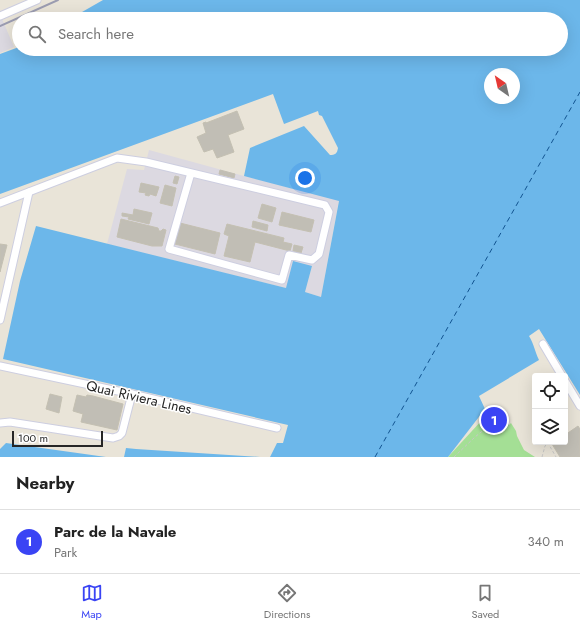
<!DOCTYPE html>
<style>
:root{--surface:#fff;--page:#f6f6f6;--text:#222;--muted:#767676;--line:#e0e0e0;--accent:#3a44f4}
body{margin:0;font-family:Jost,sans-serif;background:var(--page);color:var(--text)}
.controls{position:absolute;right:12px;bottom:12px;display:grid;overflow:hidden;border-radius:4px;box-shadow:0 4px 16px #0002}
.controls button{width:36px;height:36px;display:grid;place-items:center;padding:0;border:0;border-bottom:1px solid var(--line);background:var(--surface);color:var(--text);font:20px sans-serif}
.compass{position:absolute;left:484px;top:68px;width:36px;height:36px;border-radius:50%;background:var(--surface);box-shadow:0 4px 16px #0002;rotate:326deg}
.scale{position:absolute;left:12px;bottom:10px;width:91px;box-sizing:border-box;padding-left:4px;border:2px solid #262626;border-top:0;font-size:11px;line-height:14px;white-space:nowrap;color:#262626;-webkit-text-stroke:3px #fff;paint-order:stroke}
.you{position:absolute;left:305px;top:178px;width:14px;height:14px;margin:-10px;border:3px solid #fff;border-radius:50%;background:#1a73e8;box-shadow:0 0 0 6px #1a73e833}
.badge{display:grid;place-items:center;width:26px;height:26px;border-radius:50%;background:var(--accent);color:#fff;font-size:13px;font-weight:700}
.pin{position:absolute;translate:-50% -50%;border:2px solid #fff;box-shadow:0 1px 4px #0006}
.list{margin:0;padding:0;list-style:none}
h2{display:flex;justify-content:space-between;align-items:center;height:52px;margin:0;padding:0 16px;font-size:17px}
h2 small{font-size:13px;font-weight:400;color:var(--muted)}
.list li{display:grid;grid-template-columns:26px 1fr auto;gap:12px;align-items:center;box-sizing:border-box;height:64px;padding:0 16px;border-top:1px solid var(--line)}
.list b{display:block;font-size:15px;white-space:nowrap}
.list p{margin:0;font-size:13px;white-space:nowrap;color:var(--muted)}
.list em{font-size:13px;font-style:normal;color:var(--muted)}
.icon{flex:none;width:22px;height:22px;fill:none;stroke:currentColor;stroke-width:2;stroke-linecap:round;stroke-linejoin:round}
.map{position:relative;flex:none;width:580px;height:457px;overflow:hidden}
.search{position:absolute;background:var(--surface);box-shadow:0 4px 16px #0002;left:12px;right:12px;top:12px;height:44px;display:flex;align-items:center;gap:10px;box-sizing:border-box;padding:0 14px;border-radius:22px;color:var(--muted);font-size:15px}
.sheet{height:116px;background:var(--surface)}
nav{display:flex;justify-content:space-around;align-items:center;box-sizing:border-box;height:56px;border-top:1px solid var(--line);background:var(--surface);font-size:11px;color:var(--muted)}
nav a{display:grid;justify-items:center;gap:2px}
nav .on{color:var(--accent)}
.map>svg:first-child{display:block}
.industrial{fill:#dcd9e1}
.green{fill:#a4df95}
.water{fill:#6cb7ea;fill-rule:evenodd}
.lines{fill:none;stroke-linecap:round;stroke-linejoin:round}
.ferry{stroke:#115390;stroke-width:1;stroke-dasharray:5 4;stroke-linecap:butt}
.building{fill:#c1beb5;stroke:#c4c0b2}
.minor-casing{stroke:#cdcee0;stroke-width:9}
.path{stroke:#c7c7c7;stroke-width:1;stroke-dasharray:3 2;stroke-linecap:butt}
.minor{stroke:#fff;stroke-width:7}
.rail{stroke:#9b9cb1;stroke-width:2}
.labels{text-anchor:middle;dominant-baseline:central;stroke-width:3;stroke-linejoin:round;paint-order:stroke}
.street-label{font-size:14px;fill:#262626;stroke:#fff}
</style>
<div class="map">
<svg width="580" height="457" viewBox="0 0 580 457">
<rect width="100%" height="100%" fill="#e9e4d8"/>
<g class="industrial">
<path d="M 0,14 L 14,47 L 0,53 Z"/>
<path d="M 149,150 L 244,176 L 339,200 L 321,297 L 305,292 L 312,266 L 286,288 L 107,244 L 127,169 L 144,170 Z"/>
</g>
<path class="green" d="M 494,407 L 509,425 L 511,423 L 516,431 L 517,436 L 524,450 L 535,457 L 448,457 Z"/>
<g class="water">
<path d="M 103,0 L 580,0 L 580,395 L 539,329 L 529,336 C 534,344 535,352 539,360 L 479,396 L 485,409 L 448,457 L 270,457 L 277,443 L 283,443 L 288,425 L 3,359 L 20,281 L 36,226 L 286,288 L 293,261 L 312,266 L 305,292 L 321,297 L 339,201 L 244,176 L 250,148 L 304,126 L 330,155 C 335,155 337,154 338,148 L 322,116 L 319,115 L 318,111 L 284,124 L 273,94 L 0,194 L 0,54 L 19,47 L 19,49 L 561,49 L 561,19 L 61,19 L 82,12 ZM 490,74 L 514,74 L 514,98 L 490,98 Z"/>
<path d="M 6,443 L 106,457 L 0,457 L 0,449 Z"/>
<path d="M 126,448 L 136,449 L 260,457 L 124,457 Z"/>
</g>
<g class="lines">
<path class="ferry" d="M 375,457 L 580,92"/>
</g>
<g class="building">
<path d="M 237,111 L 244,129 L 228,135 L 234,152 L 217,158 L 213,149 L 204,152 L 197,137 L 206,133 L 203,123 L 206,122 L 206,123 Z"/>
<path d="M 220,170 L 235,174 L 234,178 L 219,174 Z"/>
<path d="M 175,176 L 179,177 L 177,184 L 173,183 Z"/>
<path d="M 141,183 L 159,187 L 156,196 L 150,194 L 149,196 L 145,195 L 146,193 L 139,192 Z"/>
<path d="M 165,185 L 176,188 L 172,206 L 160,203 Z"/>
<path d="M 262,204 L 276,208 L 272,222 L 258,218 Z"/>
<path d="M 134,209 L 152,213 L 149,224 L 128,219 L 129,217 L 122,216 L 122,213 L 133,215 Z"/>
<path d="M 282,212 L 314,220 L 311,232 L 279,225 Z"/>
<path d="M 121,219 L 158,228 L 159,231 L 161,231 L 163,229 L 166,230 L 162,246 L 152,246 L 117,237 Z"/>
<path d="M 253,221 L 268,225 L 267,231 L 252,227 Z"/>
<path d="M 180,223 L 220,233 L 215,254 L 175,244 Z"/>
<path d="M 227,224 L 284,238 L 283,242 L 292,244 L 290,251 L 255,242 L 250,262 L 224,256 L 229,236 L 224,234 Z"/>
<path d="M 0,244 L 7,245 L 0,272 Z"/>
<path d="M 294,245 L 303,247 L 301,253 L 293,251 Z"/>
<path d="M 50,394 L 62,397 L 59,413 L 46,409 Z"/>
<path d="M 77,395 L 86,397 L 87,395 L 93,396 L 123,404 L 117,430 L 81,422 L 83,414 L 73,411 Z"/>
<path d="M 578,426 L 580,429 L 580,457 L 560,457 L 552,444 L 554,442 L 565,442 L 565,435 Z"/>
</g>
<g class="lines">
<g class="minor-casing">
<g id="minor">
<path d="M 0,16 L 37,0"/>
<path d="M 0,203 L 117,158 L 146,162 L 325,205 L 329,212 L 319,254 L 312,260 L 289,255 L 282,280 L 169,249 L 191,173"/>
<path d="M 0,320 L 29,192"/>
<path d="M 543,344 L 562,376"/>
<path d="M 0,366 L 132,394 L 277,428"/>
<path d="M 565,381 L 580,406"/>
<path d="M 0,423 L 10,422 L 113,438 L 119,436 L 122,433 L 132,394"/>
</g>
</g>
<g class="path">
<path d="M 454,457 L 475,437 L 502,415"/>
<path d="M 542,457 L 545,446 L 548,443 L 556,457"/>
</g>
<use href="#minor" class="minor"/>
<path class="rail" d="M 0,26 L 58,0"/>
</g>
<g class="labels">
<g class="street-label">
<text transform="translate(139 397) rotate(13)">Quai Riviera Lines</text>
</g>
</g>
</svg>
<div class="controls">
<button><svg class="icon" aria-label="locate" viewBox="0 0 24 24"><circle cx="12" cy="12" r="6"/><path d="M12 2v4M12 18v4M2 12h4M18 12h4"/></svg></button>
<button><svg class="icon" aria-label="layers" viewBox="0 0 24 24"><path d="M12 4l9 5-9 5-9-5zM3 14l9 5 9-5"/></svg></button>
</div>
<svg class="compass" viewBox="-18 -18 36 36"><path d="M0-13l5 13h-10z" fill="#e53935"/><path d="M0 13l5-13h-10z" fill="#767676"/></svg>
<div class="scale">100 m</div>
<div class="you"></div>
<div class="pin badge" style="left:494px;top:420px">1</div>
<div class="search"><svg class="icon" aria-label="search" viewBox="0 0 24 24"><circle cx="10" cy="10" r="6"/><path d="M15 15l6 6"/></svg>Search here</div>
</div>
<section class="sheet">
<h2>Nearby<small></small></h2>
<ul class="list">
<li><span class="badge">1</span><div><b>Parc de la Navale</b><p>Park</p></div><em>340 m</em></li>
</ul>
</section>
<nav>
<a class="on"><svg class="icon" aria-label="map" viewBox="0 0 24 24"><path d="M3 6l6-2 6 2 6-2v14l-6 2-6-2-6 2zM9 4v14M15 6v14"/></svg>Map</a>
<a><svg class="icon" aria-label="directions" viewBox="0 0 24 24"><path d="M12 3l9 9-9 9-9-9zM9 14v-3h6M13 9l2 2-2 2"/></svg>Directions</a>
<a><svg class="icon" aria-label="saved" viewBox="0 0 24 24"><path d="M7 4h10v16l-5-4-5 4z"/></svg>Saved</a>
</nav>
